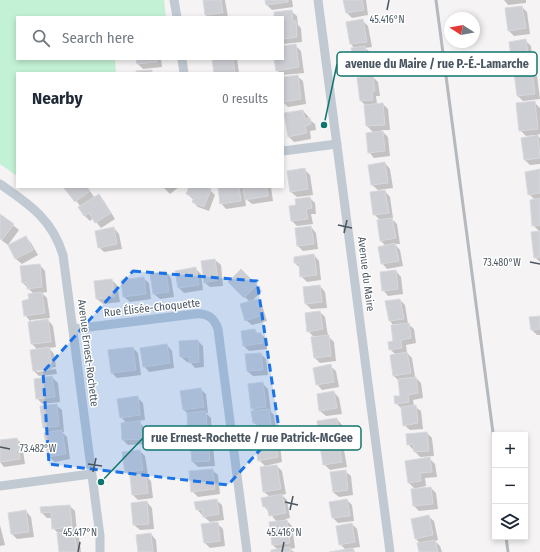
<!DOCTYPE html>
<meta charset="utf-8">
<style>
:root{--surface:#fff;--page:#f2f2f3;--text:#1f2937;--muted:#747a83;--line:#e0e1e3}
body{margin:0;font-family:"Fira Sans Condensed",sans-serif;background:var(--page);color:var(--text)}
.controls{position:absolute;right:12px;bottom:12px;display:grid;overflow:hidden;border-radius:0px;box-shadow:0 2px 6px #0003}
.controls button{width:36px;height:36px;display:grid;place-items:center;padding:0;border:0;border-bottom:1px solid var(--line);background:var(--surface);color:var(--text);font:20px sans-serif}
.compass{position:absolute;left:444px;top:12px;width:36px;height:36px;border-radius:50%;background:var(--surface);box-shadow:0 2px 6px #0003;rotate:281deg}
.list{margin:0;padding:0;list-style:none}
h2{display:flex;justify-content:space-between;align-items:center;height:52px;margin:0;padding:0 16px;font-size:17px}
h2 small{font-size:13px;font-weight:400;color:var(--muted)}
.icon{flex:none;width:22px;height:22px;fill:none;stroke:currentColor;stroke-width:2;stroke-linecap:round;stroke-linejoin:round}
.map{position:relative;flex:none;width:540px;height:552px;overflow:hidden}
.search{position:absolute;background:var(--surface);box-shadow:0 2px 6px #0003;left:16px;top:16px;width:268px;height:44px;display:flex;align-items:center;gap:10px;box-sizing:border-box;padding:0 14px;border-radius:0px;color:var(--muted);font-size:15px}
.panel{position:absolute;background:var(--surface);box-shadow:0 2px 6px #0003;left:16px;top:72px;width:268px;height:116px;border-radius:0px}
.map>svg:first-child{display:block}
.green{fill:#c3f1d5}
.shadow{fill:#0003}
.building{fill:#cdcfd5;stroke:#d7d9de}
.lines{fill:none;stroke-linecap:round;stroke-linejoin:round}
.street{stroke:#c1cad2;stroke-width:9}
.rail{stroke:#b5b8bd;stroke-width:3}
.marked{fill:#1a73e8;fill-opacity:0.2;stroke:#1a73e8;stroke-width:3;stroke-dasharray:8 5;stroke-linejoin:round}
.ticks{fill:none;stroke:#4a5661;stroke-width:1.5}
.labels{text-anchor:middle;dominant-baseline:central;stroke-width:3;stroke-linejoin:round;paint-order:stroke}
.street-label{font-size:11px;fill:#4a5661;stroke:#fff}
.ticks-label{font-size:10px;text-anchor:middle;fill:#4a5661;stroke:#fff;stroke-width:3;stroke-linejoin:round;paint-order:stroke}
.leader{fill:none;stroke:#0f766e;stroke-width:1.5}
.callout-dot{fill:#0f766e;stroke:#fff;stroke-width:1.5}
.callout{fill:#fff;stroke:#0f766e;stroke-width:1.5}
.callout-label{font-size:12px;text-anchor:middle;font-weight:bold;fill:#4a5661}
</style>
<div class="map">
<svg width="540" height="552" viewBox="0 0 540 552">
<rect width="100%" height="100%" fill="#f5f3f3"/>
<path class="green" d="M 0,0 L 164,0 L 166,17 L 17,17 L 17,59 L 115,59 L 116,73 L 17,73 L 17,176 L 0,164 Z"/>
<g class="shadow">
<path d="M 204,0 L 225,0 L 228,17 L 208,17 L 206,15 Z"/>
<path d="M 266,0 L 292,0 L 293,7 L 272,10 L 267,5 Z"/>
<path d="M 344,0 L 366,0 L 368,15 L 352,18 L 346,12 Z"/>
<path d="M 504,0 L 526,0 L 526,3 L 508,5 Z"/>
<path d="M 522,7 L 527,12 L 530,34 L 514,36 L 509,31 Z"/>
<path d="M 291,11 L 297,16 L 298,25 L 301,28 L 302,42 L 283,44 L 283,17 L 275,17 Z"/>
<path d="M 363,21 L 368,26 L 372,47 L 365,48 L 370,52 L 374,76 L 372,76 L 378,82 L 380,96 L 376,96 L 377,104 L 383,104 L 388,109 L 390,130 L 381,130 L 388,137 L 390,156 L 374,158 L 369,152 L 374,133 L 367,126 L 365,105 L 361,101 L 362,78 L 357,73 L 355,49 L 351,44 Z"/>
<path d="M 525,40 L 531,46 L 534,69 L 522,70 L 522,72 L 531,71 L 537,76 L 540,99 L 523,101 L 518,96 L 520,72 L 513,65 Z"/>
<path d="M 295,45 L 301,51 L 304,73 L 283,75 L 283,73 L 280,73 L 277,70 L 275,59 L 283,59 L 283,47 Z"/>
<path d="M 137,59 L 161,59 L 162,67 L 143,69 L 138,64 Z"/>
<path d="M 213,59 L 237,59 L 239,73 L 215,73 Z"/>
<path d="M 297,76 L 303,81 L 306,104 L 288,107 L 283,102 L 283,78 Z"/>
<path d="M 534,102 L 540,108 L 540,134 L 537,135 L 540,138 L 540,164 L 530,165 L 525,160 L 522,139 L 535,137 L 535,135 L 526,136 L 520,130 Z"/>
<path d="M 303,111 L 308,116 L 309,119 L 315,124 L 316,130 L 310,131 L 311,139 L 294,142 L 289,137 Z"/>
<path d="M 385,163 L 390,169 L 393,188 L 378,190 L 372,185 Z"/>
<path d="M 304,169 L 310,175 L 313,195 L 297,197 L 291,192 Z"/>
<path d="M 540,170 L 540,232 L 533,225 L 535,200 L 529,194 Z"/>
<path d="M 65,187 L 87,187 L 95,198 L 99,196 L 104,201 L 115,219 L 101,228 L 93,218 L 90,221 L 84,215 L 81,207 Z"/>
<path d="M 163,187 L 179,187 L 170,194 Z"/>
<path d="M 190,187 L 203,187 L 210,190 L 215,195 L 209,211 L 198,207 L 193,202 L 194,200 L 187,194 Z"/>
<path d="M 219,187 L 242,187 L 245,190 L 244,187 L 271,187 L 273,201 L 252,204 L 245,198 L 246,206 L 226,209 L 221,203 Z"/>
<path d="M 385,191 L 390,197 L 393,218 L 391,218 L 397,224 L 400,244 L 395,244 L 400,250 L 403,266 L 387,269 L 382,263 L 386,246 L 381,241 L 381,221 L 374,214 Z"/>
<path d="M 310,198 L 315,203 L 316,214 L 311,214 L 313,224 L 297,226 L 292,221 L 297,206 Z"/>
<path d="M 0,215 L 19,230 L 8,245 L 0,239 Z"/>
<path d="M 311,227 L 316,233 L 318,249 L 303,251 L 298,246 Z"/>
<path d="M 114,228 L 119,234 L 122,249 L 104,252 L 99,247 Z"/>
<path d="M 540,232 L 540,262 L 535,257 Z"/>
<path d="M 26,237 L 31,243 L 38,255 L 22,264 L 16,259 L 10,246 Z"/>
<path d="M 314,255 L 319,261 L 321,280 L 307,282 L 301,276 L 300,268 L 295,263 Z"/>
<path d="M 215,260 L 221,265 L 223,286 L 210,287 L 204,282 Z"/>
<path d="M 40,265 L 45,271 L 47,292 L 42,293 L 47,298 L 50,318 L 31,320 L 31,322 L 25,315 L 34,294 L 23,283 Z"/>
<path d="M 195,268 L 201,274 L 203,290 L 184,293 L 179,288 L 176,272 Z"/>
<path d="M 241,270 L 262,291 L 251,302 L 257,300 L 262,305 L 267,321 L 252,325 L 246,320 L 250,302 L 229,282 Z"/>
<path d="M 396,271 L 401,277 L 403,294 L 388,296 L 383,290 Z"/>
<path d="M 166,272 L 171,278 L 174,297 L 160,299 L 154,294 Z"/>
<path d="M 143,278 L 149,283 L 151,299 L 130,302 L 124,297 Z"/>
<path d="M 112,280 L 117,285 L 120,302 L 103,304 L 97,299 Z"/>
<path d="M 320,286 L 325,292 L 327,308 L 311,309 L 306,304 L 304,288 Z"/>
<path d="M 400,300 L 405,305 L 408,324 L 414,329 L 416,343 L 406,345 L 407,353 L 412,358 L 415,377 L 421,383 L 423,398 L 413,400 L 414,406 L 421,411 L 423,429 L 410,430 L 404,425 L 402,409 L 396,403 L 401,396 L 399,381 L 394,376 L 391,356 L 396,355 L 390,349 L 394,342 L 394,326 L 390,321 L 386,302 Z"/>
<path d="M 320,312 L 325,317 L 328,336 L 334,342 L 336,361 L 320,363 L 315,358 L 312,338 L 315,338 L 308,331 Z"/>
<path d="M 540,317 L 540,335 L 537,335 L 532,330 Z"/>
<path d="M 48,320 L 53,326 L 56,347 L 49,348 L 54,354 L 56,367 L 37,370 L 37,372 L 56,369 L 57,374 L 39,376 L 34,371 L 38,350 L 32,344 L 30,323 Z"/>
<path d="M 255,330 L 258,334 L 261,334 L 266,339 L 267,349 L 249,351 L 244,346 Z"/>
<path d="M 198,341 L 203,346 L 204,367 L 195,368 L 190,362 L 187,362 L 181,357 Z"/>
<path d="M 167,345 L 172,351 L 174,368 L 149,372 L 144,366 Z"/>
<path d="M 133,348 L 138,353 L 141,375 L 117,378 L 112,373 Z"/>
<path d="M 261,354 L 266,359 L 268,375 L 253,376 L 247,371 Z"/>
<path d="M 330,366 L 336,371 L 339,387 L 322,390 L 317,384 Z"/>
<path d="M 52,377 L 58,383 L 60,402 L 42,404 L 37,398 Z"/>
<path d="M 263,384 L 268,389 L 271,412 L 274,415 L 277,436 L 265,438 L 259,432 L 259,427 L 254,423 L 255,411 L 252,408 Z"/>
<path d="M 200,389 L 206,394 L 208,413 L 206,413 L 211,418 L 212,437 L 194,439 L 189,433 L 188,414 L 184,410 L 181,392 Z"/>
<path d="M 334,392 L 339,398 L 342,414 L 326,416 L 320,411 Z"/>
<path d="M 137,397 L 143,403 L 145,420 L 138,421 L 145,428 L 146,444 L 128,445 L 123,440 L 122,424 L 127,424 L 121,417 Z"/>
<path d="M 56,405 L 62,410 L 64,432 L 62,432 L 67,437 L 70,459 L 55,462 L 49,457 L 49,433 L 44,428 L 41,407 Z"/>
<path d="M 337,419 L 342,425 L 345,444 L 339,445 L 344,450 L 347,467 L 330,470 L 324,464 L 326,446 L 321,441 Z"/>
<path d="M 427,433 L 432,438 L 434,456 L 420,457 L 408,444 Z"/>
<path d="M 17,439 L 22,444 L 25,464 L 4,467 L 0,462 L 0,441 Z"/>
<path d="M 208,440 L 213,446 L 215,466 L 198,467 L 193,462 Z"/>
<path d="M 274,440 L 280,446 L 282,462 L 265,466 L 259,460 Z"/>
<path d="M 140,451 L 145,456 L 148,475 L 146,476 L 151,481 L 153,498 L 138,500 L 133,495 L 131,477 L 126,472 Z"/>
<path d="M 430,459 L 435,464 L 437,477 L 425,478 L 426,486 L 417,488 L 417,489 L 431,488 L 436,493 L 438,509 L 419,511 L 414,506 L 416,490 L 409,483 Z"/>
<path d="M 277,466 L 282,471 L 286,494 L 282,495 L 287,500 L 290,518 L 285,519 L 292,526 L 295,548 L 290,549 L 294,552 L 272,552 L 278,550 L 273,545 L 270,523 L 277,522 L 264,506 L 270,497 L 264,492 Z"/>
<path d="M 212,470 L 218,475 L 220,494 L 198,497 L 192,491 Z"/>
<path d="M 345,471 L 351,476 L 353,495 L 339,497 L 333,492 Z"/>
<path d="M 216,500 L 222,505 L 224,520 L 210,522 L 204,517 L 204,514 L 202,515 L 197,509 Z"/>
<path d="M 347,500 L 352,505 L 354,521 L 338,523 L 333,518 L 330,503 Z"/>
<path d="M 147,502 L 152,508 L 154,529 L 140,530 L 134,525 Z"/>
<path d="M 70,506 L 75,511 L 77,532 L 74,532 L 79,537 L 81,552 L 60,552 L 59,534 L 53,528 L 52,518 L 47,518 L 42,513 Z"/>
<path d="M 26,511 L 31,517 L 34,537 L 17,539 L 12,534 Z"/>
<path d="M 428,516 L 434,521 L 438,540 L 435,541 L 440,546 L 442,552 L 420,552 L 421,544 L 416,539 Z"/>
<path d="M 217,523 L 223,529 L 225,546 L 210,548 L 205,543 L 202,525 Z"/>
<path d="M 352,524 L 357,529 L 360,547 L 352,548 L 355,552 L 336,552 L 346,550 L 340,544 Z"/>
<path d="M 0,525 L 5,545 L 0,546 Z"/>
<path d="M 151,534 L 156,540 L 157,552 L 139,552 Z"/>
</g>
<g class="building">
<path d="M 203,0 L 221,0 L 223,13 L 205,15 Z"/>
<path d="M 265,0 L 288,0 L 288,2 L 266,5 Z"/>
<path d="M 343,0 L 362,0 L 364,10 L 346,13 Z"/>
<path d="M 522,6 L 526,28 L 508,31 L 505,8 Z"/>
<path d="M 292,10 L 293,21 L 296,21 L 297,37 L 283,39 L 283,17 L 274,17 L 274,12 Z"/>
<path d="M 363,19 L 367,42 L 350,44 L 346,22 Z"/>
<path d="M 526,39 L 529,63 L 512,66 L 509,42 Z"/>
<path d="M 296,44 L 299,67 L 276,71 L 274,59 L 283,59 L 283,46 Z"/>
<path d="M 365,46 L 369,71 L 356,73 L 351,48 Z"/>
<path d="M 136,59 L 156,59 L 157,62 L 137,64 Z"/>
<path d="M 212,59 L 233,59 L 235,73 L 214,73 Z"/>
<path d="M 152,70 L 152,73 L 136,73 L 136,71 Z"/>
<path d="M 532,70 L 535,94 L 517,96 L 514,72 Z"/>
<path d="M 298,75 L 301,99 L 283,102 L 283,77 Z"/>
<path d="M 373,76 L 375,91 L 372,91 L 373,100 L 360,101 L 357,78 Z"/>
<path d="M 535,101 L 538,129 L 519,131 L 516,103 Z"/>
<path d="M 383,103 L 385,125 L 366,126 L 364,105 Z"/>
<path d="M 303,110 L 305,119 L 310,118 L 311,124 L 305,126 L 307,133 L 288,137 L 284,113 Z"/>
<path d="M 383,131 L 385,151 L 368,153 L 366,133 Z"/>
<path d="M 538,135 L 540,158 L 524,160 L 521,138 Z"/>
<path d="M 385,162 L 388,183 L 371,185 L 368,165 Z"/>
<path d="M 305,168 L 308,189 L 290,192 L 287,171 Z"/>
<path d="M 540,169 L 540,193 L 528,195 L 525,172 Z"/>
<path d="M 63,187 L 87,187 L 90,191 L 75,202 Z"/>
<path d="M 189,187 L 206,187 L 211,189 L 204,207 L 192,202 L 194,197 L 186,194 Z"/>
<path d="M 218,187 L 239,187 L 241,201 L 220,204 Z"/>
<path d="M 243,187 L 267,187 L 268,196 L 245,200 Z"/>
<path d="M 385,190 L 389,213 L 373,215 L 370,192 Z"/>
<path d="M 99,194 L 111,213 L 95,223 L 89,213 L 84,216 L 78,207 Z"/>
<path d="M 310,197 L 312,208 L 306,209 L 308,219 L 291,221 L 289,206 L 296,205 L 295,199 Z"/>
<path d="M 540,198 L 540,225 L 532,226 L 530,200 Z"/>
<path d="M 0,214 L 14,224 L 2,240 L 0,238 Z"/>
<path d="M 392,218 L 396,238 L 380,241 L 377,220 Z"/>
<path d="M 311,226 L 314,244 L 297,246 L 295,228 Z"/>
<path d="M 114,227 L 117,244 L 98,248 L 95,231 Z"/>
<path d="M 540,231 L 540,257 L 534,258 L 531,232 Z"/>
<path d="M 26,236 L 33,250 L 15,259 L 8,245 Z"/>
<path d="M 395,243 L 399,261 L 381,264 L 378,247 Z"/>
<path d="M 314,254 L 317,275 L 300,277 L 299,263 L 294,263 L 294,257 Z"/>
<path d="M 215,259 L 218,280 L 204,283 L 201,261 Z"/>
<path d="M 40,264 L 42,287 L 27,289 L 27,283 L 22,283 L 20,266 Z"/>
<path d="M 196,267 L 199,285 L 178,288 L 175,271 Z"/>
<path d="M 241,269 L 257,285 L 244,298 L 228,282 Z"/>
<path d="M 396,270 L 398,289 L 382,291 L 380,272 Z"/>
<path d="M 166,271 L 169,292 L 153,294 L 150,274 Z"/>
<path d="M 144,277 L 146,294 L 123,297 L 121,280 Z"/>
<path d="M 112,279 L 115,297 L 96,299 L 94,281 Z"/>
<path d="M 320,285 L 322,302 L 305,304 L 303,287 Z"/>
<path d="M 42,292 L 45,313 L 24,316 L 22,301 L 29,299 L 28,294 Z"/>
<path d="M 257,299 L 262,315 L 245,321 L 240,304 Z"/>
<path d="M 400,299 L 404,319 L 389,321 L 385,301 Z"/>
<path d="M 320,311 L 323,329 L 307,332 L 305,313 Z"/>
<path d="M 540,316 L 540,329 L 531,330 L 529,317 Z"/>
<path d="M 48,319 L 51,342 L 31,344 L 28,322 Z"/>
<path d="M 409,323 L 411,338 L 401,340 L 402,348 L 389,350 L 388,342 L 393,341 L 391,325 Z"/>
<path d="M 255,329 L 255,333 L 261,333 L 263,343 L 243,346 L 241,331 Z"/>
<path d="M 329,335 L 331,356 L 314,358 L 311,337 Z"/>
<path d="M 198,340 L 199,362 L 189,363 L 189,357 L 180,357 L 179,341 Z"/>
<path d="M 167,344 L 170,363 L 143,367 L 140,348 Z"/>
<path d="M 49,347 L 52,369 L 33,371 L 30,350 Z"/>
<path d="M 133,347 L 136,370 L 111,373 L 108,350 Z"/>
<path d="M 407,352 L 411,373 L 393,376 L 390,355 Z"/>
<path d="M 261,353 L 263,370 L 247,371 L 245,354 Z"/>
<path d="M 331,364 L 334,382 L 316,385 L 313,368 Z"/>
<path d="M 52,376 L 55,397 L 36,399 L 34,379 Z"/>
<path d="M 416,377 L 418,393 L 408,395 L 409,402 L 395,404 L 394,396 L 400,396 L 398,379 Z"/>
<path d="M 263,382 L 266,407 L 251,409 L 248,384 Z"/>
<path d="M 201,388 L 204,407 L 183,410 L 180,391 Z"/>
<path d="M 334,391 L 337,408 L 319,411 L 317,394 Z"/>
<path d="M 138,396 L 140,415 L 120,418 L 117,399 Z"/>
<path d="M 57,404 L 59,426 L 43,428 L 40,406 Z"/>
<path d="M 416,405 L 418,423 L 403,426 L 401,407 Z"/>
<path d="M 269,409 L 272,431 L 258,433 L 257,423 L 253,423 L 251,411 Z"/>
<path d="M 206,411 L 207,432 L 188,434 L 187,413 Z"/>
<path d="M 337,418 L 340,439 L 320,442 L 317,421 Z"/>
<path d="M 140,421 L 142,439 L 122,440 L 121,423 Z"/>
<path d="M 62,430 L 66,454 L 48,457 L 44,433 Z"/>
<path d="M 427,432 L 429,451 L 414,452 L 413,444 L 407,445 L 406,434 Z"/>
<path d="M 17,438 L 20,459 L 0,462 L 0,440 Z"/>
<path d="M 208,439 L 210,461 L 192,462 L 190,441 Z"/>
<path d="M 275,439 L 278,457 L 258,461 L 255,443 Z"/>
<path d="M 339,443 L 342,462 L 323,465 L 320,446 Z"/>
<path d="M 140,450 L 143,470 L 125,473 L 122,452 Z"/>
<path d="M 430,457 L 432,472 L 420,473 L 421,481 L 408,483 L 405,461 Z"/>
<path d="M 277,465 L 281,489 L 263,492 L 260,467 Z"/>
<path d="M 213,469 L 215,489 L 191,492 L 189,471 Z"/>
<path d="M 346,470 L 348,490 L 333,492 L 330,472 Z"/>
<path d="M 146,474 L 148,493 L 132,495 L 130,476 Z"/>
<path d="M 431,487 L 433,504 L 413,506 L 411,489 Z"/>
<path d="M 282,494 L 286,513 L 269,516 L 267,506 L 263,507 L 261,498 Z"/>
<path d="M 217,499 L 219,514 L 203,517 L 202,509 L 196,510 L 194,502 Z"/>
<path d="M 347,499 L 350,516 L 332,518 L 329,502 Z"/>
<path d="M 147,501 L 149,524 L 133,525 L 131,503 Z"/>
<path d="M 70,505 L 72,527 L 52,529 L 51,512 L 41,513 L 40,507 Z"/>
<path d="M 26,510 L 29,532 L 11,534 L 8,513 Z"/>
<path d="M 429,515 L 433,535 L 415,539 L 411,519 Z"/>
<path d="M 287,520 L 290,543 L 272,545 L 269,522 Z"/>
<path d="M 218,522 L 220,541 L 204,543 L 201,524 Z"/>
<path d="M 352,523 L 355,542 L 339,545 L 336,526 Z"/>
<path d="M 74,531 L 77,552 L 59,552 L 57,533 Z"/>
<path d="M 151,533 L 153,552 L 138,552 L 136,535 Z"/>
<path d="M 435,540 L 438,552 L 419,552 L 417,543 Z"/>
<path d="M 290,547 L 291,552 L 271,552 L 271,550 Z"/>
<path d="M 353,548 L 354,552 L 329,552 Z"/>
</g>
<g class="lines">
<g class="street">
<path d="M 174,0 L 177,17"/>
<path d="M 318,0 L 390,552"/>
<path d="M 182,59 L 184,73"/>
<path d="M 283,151 L 337,144"/>
<path d="M 0,184 C 29,204 52,219 63,255 L 100,536 L 100,552"/>
<path d="M 73,329 L 195,314 C 207,313 214,317 218,329 L 247,552"/>
<path d="M 0,486 L 91,474"/>
</g>
<g class="rail">
<path d="M 436,0 L 495,448"/>
<path d="M 506,537 L 508,552"/>
</g>
</g>
<path class="marked" d="M 133,271 L 257,281 L 279,429 L 228,485 L 49,464 L 43,372 Z"/>
<path class="ticks" d="M 387,10 L 389,0M 338,225 L 352,228M 344,233 L 347,220M 530,262 L 540,264M 0,447 L 10,449M 88,464 L 102,466M 93,472 L 96,458M 285,502 L 298,505M 290,510 L 293,496M 78,552 L 80,542M 282,552 L 284,542"/>
<g class="labels">
<g class="street-label">
<text transform="translate(366 274) rotate(83)">Avenue du Maire</text>
<text transform="translate(152 308) rotate(-6)">Rue Élisée-Choquette</text>
<text transform="translate(88 353) rotate(83)">Avenue Ernest-Rochette</text>
</g>
</g>
<g class="ticks-label">
<text x="387" y="23">45.416°N</text>
<text x="502" y="266">73.480°W</text>
<text x="38" y="452">73.482°W</text>
<text x="80" y="536">45.417°N</text>
<text x="284" y="536">45.416°N</text>
</g>
<path class="leader" d="M324 125L337 64M101 482L143 438"/>
<g class="callout-dot">
<circle cx="324" cy="125" r="4"/>
<circle cx="101" cy="482" r="4"/>
</g>
<g class="callout">
<rect x="337" y="52" width="200" height="24" rx="4"/>
<rect x="143" y="426" width="218" height="24" rx="4"/>
</g>
<g class="callout-label">
<text x="437" y="68">avenue du Maire / rue P.-É.-Lamarche</text>
<text x="252" y="442">rue Ernest-Rochette / rue Patrick-McGee</text>
</g>
</svg>
<div class="controls">
<button>+</button>
<button>−</button>
<button><svg class="icon" aria-label="layers" viewBox="0 0 24 24"><path d="M12 4l9 5-9 5-9-5zM3 14l9 5 9-5"/></svg></button>
</div>
<svg class="compass" viewBox="-18 -18 36 36"><path d="M0-13l5 13h-10z" fill="#e53935"/><path d="M0 13l5-13h-10z" fill="#747a83"/></svg>
<div class="search"><svg class="icon" aria-label="search" viewBox="0 0 24 24"><circle cx="10" cy="10" r="6"/><path d="M15 15l6 6"/></svg>Search here</div>
<section class="panel">
<h2>Nearby<small>0 results</small></h2>
<ul class="list">
</ul>
</section>
</div>
